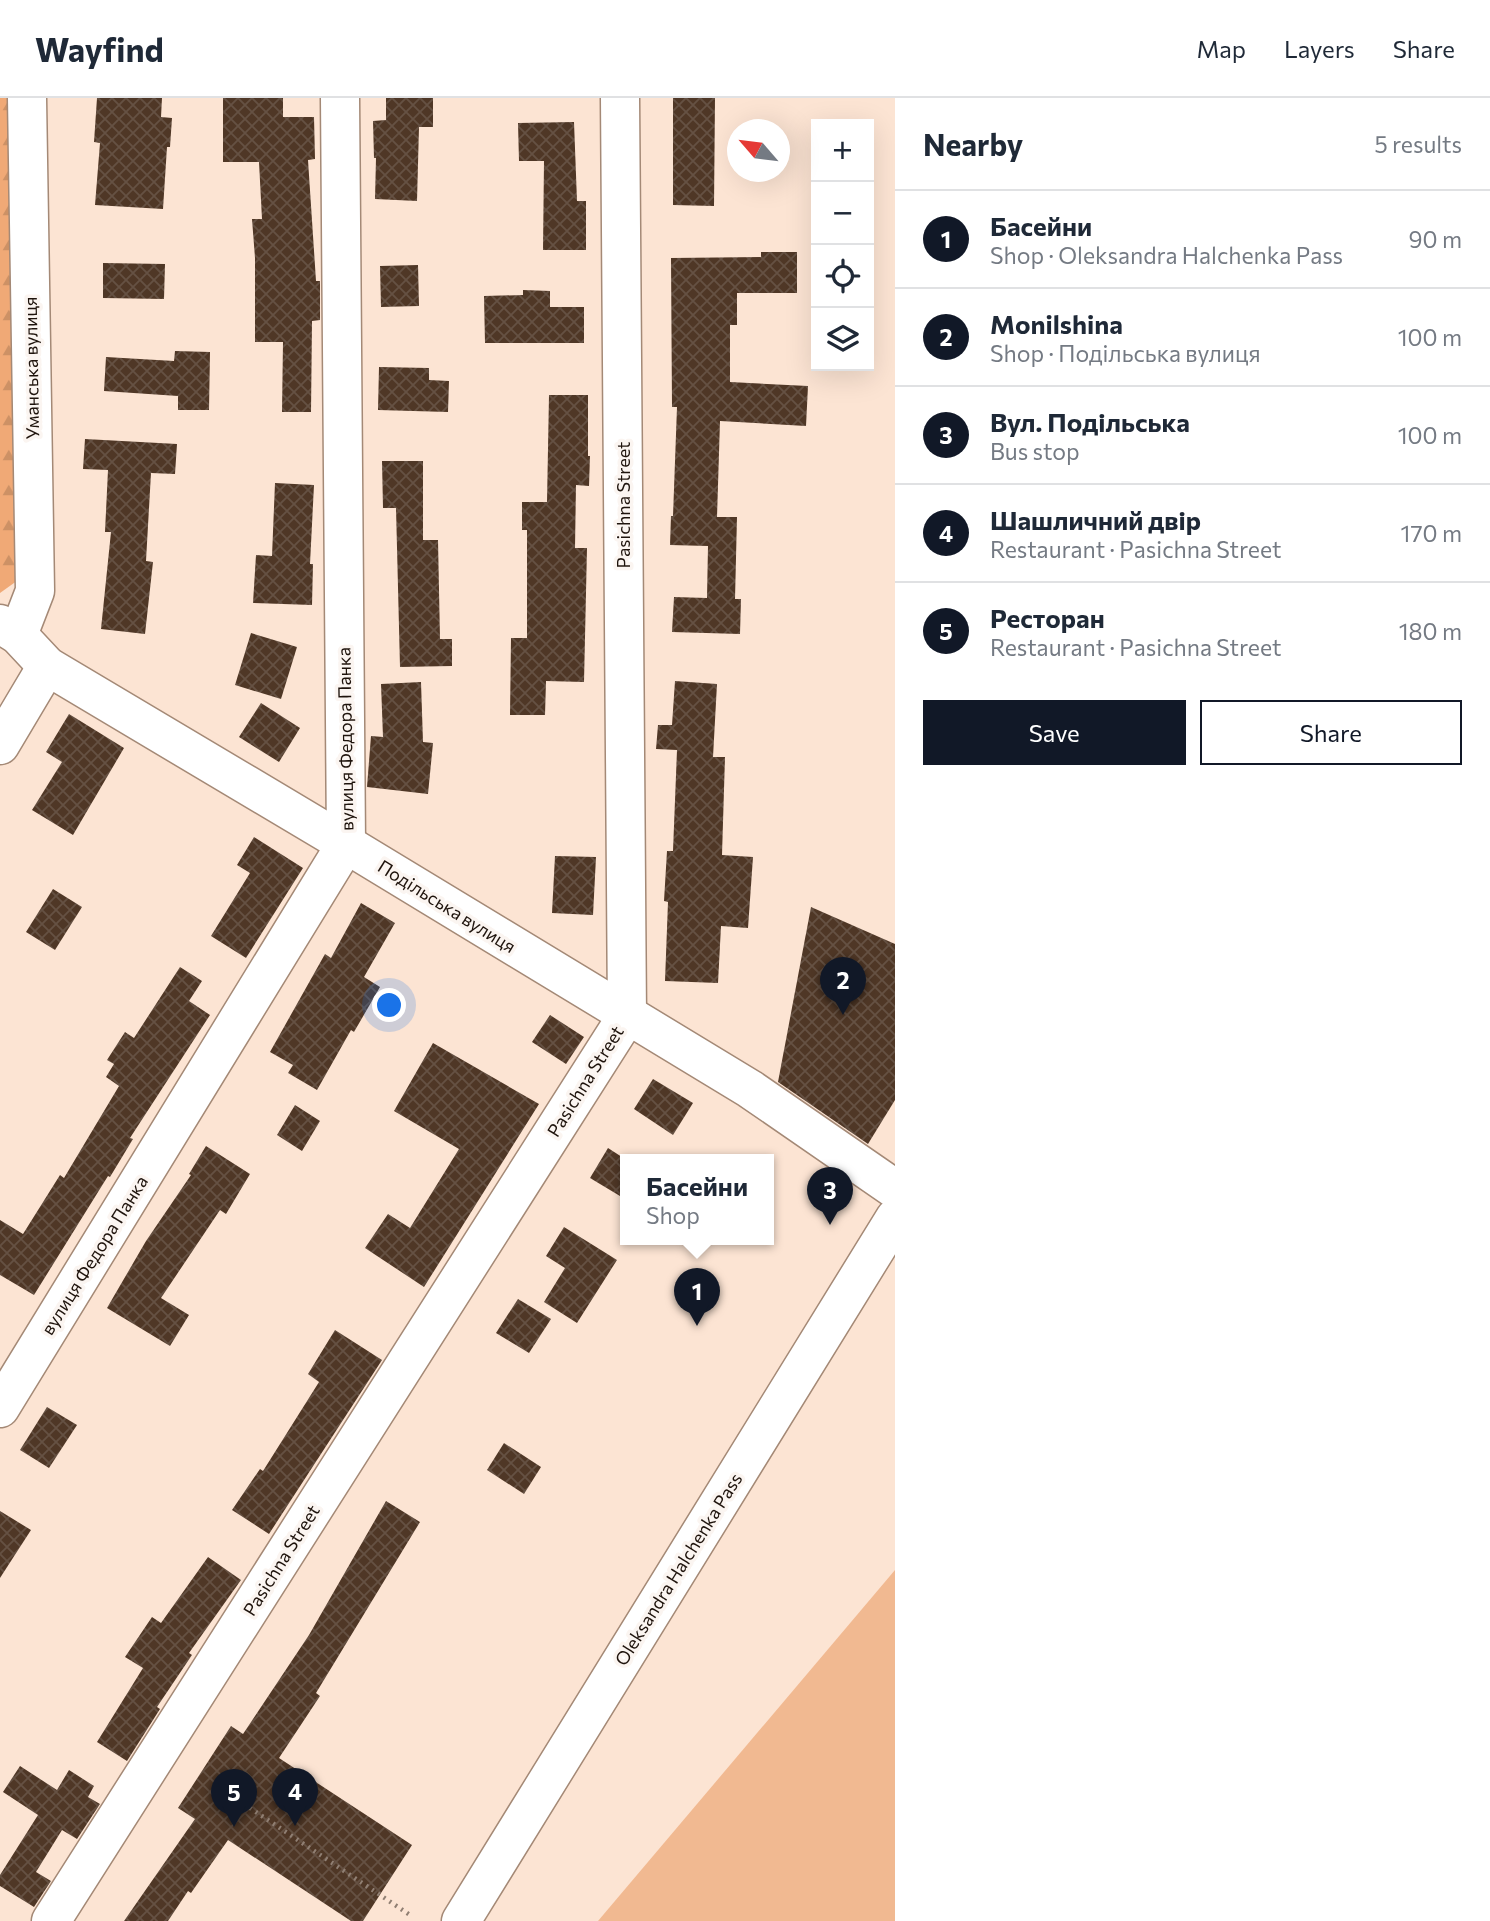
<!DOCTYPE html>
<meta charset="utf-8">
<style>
:root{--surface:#fff;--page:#f6f6f7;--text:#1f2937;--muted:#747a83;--line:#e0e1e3;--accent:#111827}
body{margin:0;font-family:Commissioner,sans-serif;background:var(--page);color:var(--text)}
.controls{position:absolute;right:21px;top:21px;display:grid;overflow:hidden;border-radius:0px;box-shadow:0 7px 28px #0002}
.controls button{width:63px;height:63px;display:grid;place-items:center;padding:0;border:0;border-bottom:2px solid var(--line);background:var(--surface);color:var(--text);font:35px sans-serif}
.compass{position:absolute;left:727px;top:21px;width:63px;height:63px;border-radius:50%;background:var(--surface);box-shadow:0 7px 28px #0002;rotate:298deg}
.you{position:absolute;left:390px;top:908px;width:24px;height:24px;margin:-18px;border:5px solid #fff;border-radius:50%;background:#1a73e8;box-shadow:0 0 0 10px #1a73e833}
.badge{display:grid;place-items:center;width:46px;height:46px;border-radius:50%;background:var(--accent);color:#fff;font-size:23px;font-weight:700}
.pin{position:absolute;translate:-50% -58px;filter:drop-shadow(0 2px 4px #0008)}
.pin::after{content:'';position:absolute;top:37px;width:24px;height:21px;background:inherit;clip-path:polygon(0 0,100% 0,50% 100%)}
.popup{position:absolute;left:620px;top:1056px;width:154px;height:91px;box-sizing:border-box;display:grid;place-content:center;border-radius:0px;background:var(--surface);filter:drop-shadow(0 2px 5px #0005);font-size:23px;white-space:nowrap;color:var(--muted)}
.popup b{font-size:26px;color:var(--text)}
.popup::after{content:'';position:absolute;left:50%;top:100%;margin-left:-14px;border:14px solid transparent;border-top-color:var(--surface)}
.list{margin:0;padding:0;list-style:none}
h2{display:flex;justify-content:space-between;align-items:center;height:91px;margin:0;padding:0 28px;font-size:30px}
h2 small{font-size:23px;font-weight:400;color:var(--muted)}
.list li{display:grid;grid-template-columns:46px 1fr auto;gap:21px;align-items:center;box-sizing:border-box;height:98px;padding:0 28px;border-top:2px solid var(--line)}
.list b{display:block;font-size:26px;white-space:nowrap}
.list p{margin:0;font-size:23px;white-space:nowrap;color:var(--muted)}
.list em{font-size:23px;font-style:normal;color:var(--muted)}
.actions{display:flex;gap:14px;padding:21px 28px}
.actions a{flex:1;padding:16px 0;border:2px solid var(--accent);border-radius:0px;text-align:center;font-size:24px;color:var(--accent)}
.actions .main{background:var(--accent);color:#fff}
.icon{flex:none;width:38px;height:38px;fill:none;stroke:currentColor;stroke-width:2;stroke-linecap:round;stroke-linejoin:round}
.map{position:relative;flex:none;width:895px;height:1823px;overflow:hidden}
header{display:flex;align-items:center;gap:42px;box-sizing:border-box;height:98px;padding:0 35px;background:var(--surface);border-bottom:2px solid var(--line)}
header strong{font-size:33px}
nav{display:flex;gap:38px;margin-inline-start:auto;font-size:24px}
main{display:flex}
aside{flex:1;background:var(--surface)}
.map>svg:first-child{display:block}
.green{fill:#f1b991}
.forest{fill:url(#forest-firs)}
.building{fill:url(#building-cross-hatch)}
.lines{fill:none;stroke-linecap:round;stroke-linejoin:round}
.minor-casing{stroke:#a48976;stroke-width:41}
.major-casing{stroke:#a48976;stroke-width:41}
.path{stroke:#907f73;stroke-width:4.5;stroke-dasharray:2 5;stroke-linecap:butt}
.minor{stroke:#fff;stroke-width:38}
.major{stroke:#fff;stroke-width:38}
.labels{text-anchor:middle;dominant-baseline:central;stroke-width:7;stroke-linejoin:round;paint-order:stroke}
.street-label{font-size:18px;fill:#1e130c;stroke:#fbf5f1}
</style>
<header>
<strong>Wayfind</strong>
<nav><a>Map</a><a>Layers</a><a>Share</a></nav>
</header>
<main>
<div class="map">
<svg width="895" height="1823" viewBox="0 0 895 1823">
<defs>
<pattern id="forest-firs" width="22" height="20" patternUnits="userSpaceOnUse" patternTransform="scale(1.75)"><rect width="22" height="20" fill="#f0a976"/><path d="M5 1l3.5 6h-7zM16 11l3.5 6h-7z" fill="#cd9165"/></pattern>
<pattern id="building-cross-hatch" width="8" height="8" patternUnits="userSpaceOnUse" patternTransform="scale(1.75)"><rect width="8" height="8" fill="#4f3726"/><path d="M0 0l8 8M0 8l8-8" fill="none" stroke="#655143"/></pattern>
</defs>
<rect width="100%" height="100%" fill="#fce4d3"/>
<path class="green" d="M 895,1472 L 895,1823 L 598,1823 Z"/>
<path class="forest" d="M 0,0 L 14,0 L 21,480 L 0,495 Z"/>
<g class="building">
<path d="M 97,0 L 162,0 L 161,19 L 172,20 L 170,49 L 167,49 L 163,111 L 95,107 L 100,45 L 94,44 Z"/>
<path d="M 223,0 L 283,0 L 283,19 L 314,19 L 315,61 L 308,62 L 316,183 L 320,183 L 320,222 L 312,223 L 311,314 L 282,314 L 283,244 L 255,244 L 255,160 L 252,121 L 262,121 L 259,64 L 223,64 Z"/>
<path d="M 386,0 L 433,0 L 433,29 L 419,29 L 417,103 L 375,101 L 376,60 L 374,60 L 373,23 L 386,22 Z"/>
<path d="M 673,0 L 715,0 L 714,108 L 673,107 Z"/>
<path d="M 574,24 L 577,103 L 586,103 L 586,152 L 543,152 L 544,63 L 519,63 L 518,25 Z"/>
<path d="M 761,154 L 797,154 L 797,195 L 737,195 L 737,227 L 730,227 L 730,284 L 808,288 L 806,328 L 720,323 L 717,419 L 737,419 L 735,501 L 741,501 L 740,536 L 672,534 L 674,499 L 707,500 L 708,448 L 670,447 L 671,418 L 673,418 L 677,309 L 672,309 L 671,160 L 761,159 Z"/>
<path d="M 103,165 L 165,166 L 164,201 L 103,200 Z"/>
<path d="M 418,167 L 419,208 L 381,209 L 380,168 Z"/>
<path d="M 523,192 L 550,193 L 550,209 L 584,209 L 584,245 L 485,245 L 484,198 L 523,197 Z"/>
<path d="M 175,253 L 210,254 L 209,312 L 178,312 L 178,298 L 104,293 L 106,259 L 174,263 Z"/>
<path d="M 379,269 L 429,270 L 429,282 L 449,283 L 448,314 L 378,312 Z"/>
<path d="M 549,297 L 588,297 L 588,358 L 590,358 L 589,388 L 576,387 L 575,450 L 587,450 L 584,584 L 546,583 L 545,617 L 510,617 L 511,540 L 527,540 L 527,432 L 522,432 L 522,404 L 547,404 Z"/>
<path d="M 85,341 L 177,346 L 175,376 L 151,375 L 146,463 L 153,464 L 145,536 L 101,531 L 111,434 L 105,434 L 108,372 L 83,371 Z"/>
<path d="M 382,363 L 423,363 L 423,442 L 438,442 L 440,541 L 452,541 L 452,568 L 400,569 L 396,410 L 383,410 Z"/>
<path d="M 275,385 L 314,387 L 310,466 L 313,466 L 312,507 L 253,505 L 256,457 L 272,458 Z"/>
<path d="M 251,535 L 297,549 L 281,601 L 235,587 Z"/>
<path d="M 675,583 L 717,586 L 713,659 L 725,659 L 722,757 L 753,759 L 748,830 L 721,828 L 718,885 L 665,883 L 668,804 L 664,803 L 667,753 L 673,753 L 677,652 L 656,651 L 658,627 L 672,627 Z"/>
<path d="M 421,584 L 423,644 L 433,645 L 428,696 L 367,689 L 371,638 L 383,639 L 381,586 Z"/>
<path d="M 261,605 L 300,630 L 279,664 L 239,639 Z"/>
<path d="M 69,616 L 124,650 L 73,737 L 32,712 L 62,664 L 46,654 Z"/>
<path d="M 254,739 L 303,770 L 246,860 L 211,838 L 250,775 L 237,767 Z"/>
<path d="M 555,758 L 596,759 L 593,817 L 552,815 Z"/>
<path d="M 53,791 L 82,809 L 55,852 L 26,834 Z"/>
<path d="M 361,805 L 395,825 L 364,879 L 380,889 L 354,934 L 351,932 L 317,992 L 288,975 L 293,967 L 270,954 L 325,856 L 331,860 Z"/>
<path d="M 811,809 L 895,846 L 895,1002 L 868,1046 L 778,984 Z"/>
<path d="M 180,869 L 202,883 L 189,903 L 210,917 L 130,1040 L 133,1041 L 110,1079 L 108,1078 L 34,1197 L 0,1177 L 0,1122 L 23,1136 L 60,1077 L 64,1080 L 119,988 L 106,979 L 114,966 L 107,962 L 125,934 L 134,940 Z"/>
<path d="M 550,917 L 584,939 L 566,966 L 532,944 Z"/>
<path d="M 433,945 L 539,1006 L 424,1189 L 365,1150 L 388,1116 L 410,1130 L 459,1051 L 394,1013 Z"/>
<path d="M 653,981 L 693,1005 L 673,1037 L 634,1011 Z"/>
<path d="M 295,1007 L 320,1023 L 302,1053 L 277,1037 Z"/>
<path d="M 206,1048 L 250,1076 L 226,1116 L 220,1112 L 161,1200 L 189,1217 L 170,1248 L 107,1210 L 146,1143 L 191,1077 L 189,1076 Z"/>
<path d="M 608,1050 L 625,1061 L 625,1101 L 590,1080 Z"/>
<path d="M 564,1129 L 617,1162 L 577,1225 L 544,1204 L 565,1170 L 546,1158 Z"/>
<path d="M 518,1201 L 551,1221 L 529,1255 L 496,1235 Z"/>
<path d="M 335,1232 L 382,1262 L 269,1436 L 232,1412 L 260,1371 L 263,1373 L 319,1284 L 308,1276 Z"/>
<path d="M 47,1309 L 77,1327 L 49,1370 L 20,1352 Z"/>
<path d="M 504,1345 L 541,1369 L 524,1396 L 487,1372 Z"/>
<path d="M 386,1403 L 420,1424 L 316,1595 L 320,1598 L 279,1660 L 412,1747 L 363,1823 L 351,1823 L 228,1742 L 191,1795 L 188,1793 L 168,1823 L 124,1823 L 195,1721 L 178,1710 L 231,1628 L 243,1636 L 309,1537 Z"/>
<path d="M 0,1413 L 31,1432 L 0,1480 Z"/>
<path d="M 208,1459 L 241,1482 L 189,1555 L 192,1557 L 157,1609 L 160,1611 L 127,1663 L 97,1644 L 143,1570 L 125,1559 L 152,1519 L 161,1525 Z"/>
<path d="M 20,1668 L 57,1692 L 69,1672 L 94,1688 L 88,1699 L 100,1706 L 77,1741 L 62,1732 L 36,1774 L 51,1783 L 34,1809 L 0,1788 L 0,1777 L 38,1717 L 3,1694 Z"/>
</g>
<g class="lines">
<g class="minor-casing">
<g id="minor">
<path d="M 0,526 L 18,537 L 47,568 L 346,746 L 750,991 L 895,1091"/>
<path d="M 18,537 L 35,493 L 27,0"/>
<path d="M 0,647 L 47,568"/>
<path d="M 0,1310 L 346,746 L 340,0"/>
<path d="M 51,1823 L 627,918 L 620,0"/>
</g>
</g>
<g class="major-casing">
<path id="major" d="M 461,1823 L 895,1120"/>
</g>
<path class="path" d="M 244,1706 L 410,1817"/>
<use href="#minor" class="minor"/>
<use href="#major" class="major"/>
</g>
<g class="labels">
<g class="street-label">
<text transform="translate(31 270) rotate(-91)">Уманська вулиця</text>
<text transform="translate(623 407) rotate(-90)">Pasichna Street</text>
<text transform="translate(345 641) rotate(-91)">вулиця Федора Панка</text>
<text transform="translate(447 808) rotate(32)">Подільська вулиця</text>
<text transform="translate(585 983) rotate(-58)">Pasichna Street</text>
<text transform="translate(94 1157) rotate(-58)">вулиця Федора Панка</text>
<text transform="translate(281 1462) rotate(-58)">Pasichna Street</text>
<text transform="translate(678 1471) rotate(-58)">Oleksandra Halchenka Pass</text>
</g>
</g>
</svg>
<div class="controls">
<button>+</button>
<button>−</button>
<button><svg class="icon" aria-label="locate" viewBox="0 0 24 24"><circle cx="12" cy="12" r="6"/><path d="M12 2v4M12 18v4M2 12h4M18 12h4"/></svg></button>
<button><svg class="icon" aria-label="layers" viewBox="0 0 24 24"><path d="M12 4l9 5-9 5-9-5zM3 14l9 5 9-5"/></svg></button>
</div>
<svg class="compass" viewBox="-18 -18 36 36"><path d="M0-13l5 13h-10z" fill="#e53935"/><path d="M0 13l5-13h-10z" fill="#747a83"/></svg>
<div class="you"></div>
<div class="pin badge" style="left:697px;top:1228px">1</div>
<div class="popup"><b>Басейни</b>Shop</div>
<div class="pin badge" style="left:843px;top:917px">2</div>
<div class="pin badge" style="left:830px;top:1127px">3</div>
<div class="pin badge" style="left:295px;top:1728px">4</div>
<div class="pin badge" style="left:234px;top:1729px">5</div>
</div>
<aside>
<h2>Nearby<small>5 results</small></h2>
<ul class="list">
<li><span class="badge">1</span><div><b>Басейни</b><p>Shop · Oleksandra Halchenka Pass</p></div><em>90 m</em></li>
<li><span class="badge">2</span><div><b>Monilshina</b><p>Shop · Подільська вулиця</p></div><em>100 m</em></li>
<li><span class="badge">3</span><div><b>Вул. Подільська</b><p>Bus stop</p></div><em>100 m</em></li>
<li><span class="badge">4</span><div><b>Шашличний двір</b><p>Restaurant · Pasichna Street</p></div><em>170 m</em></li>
<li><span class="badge">5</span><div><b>Ресторан</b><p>Restaurant · Pasichna Street</p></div><em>180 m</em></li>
</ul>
<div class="actions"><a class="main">Save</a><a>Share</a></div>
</aside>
</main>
